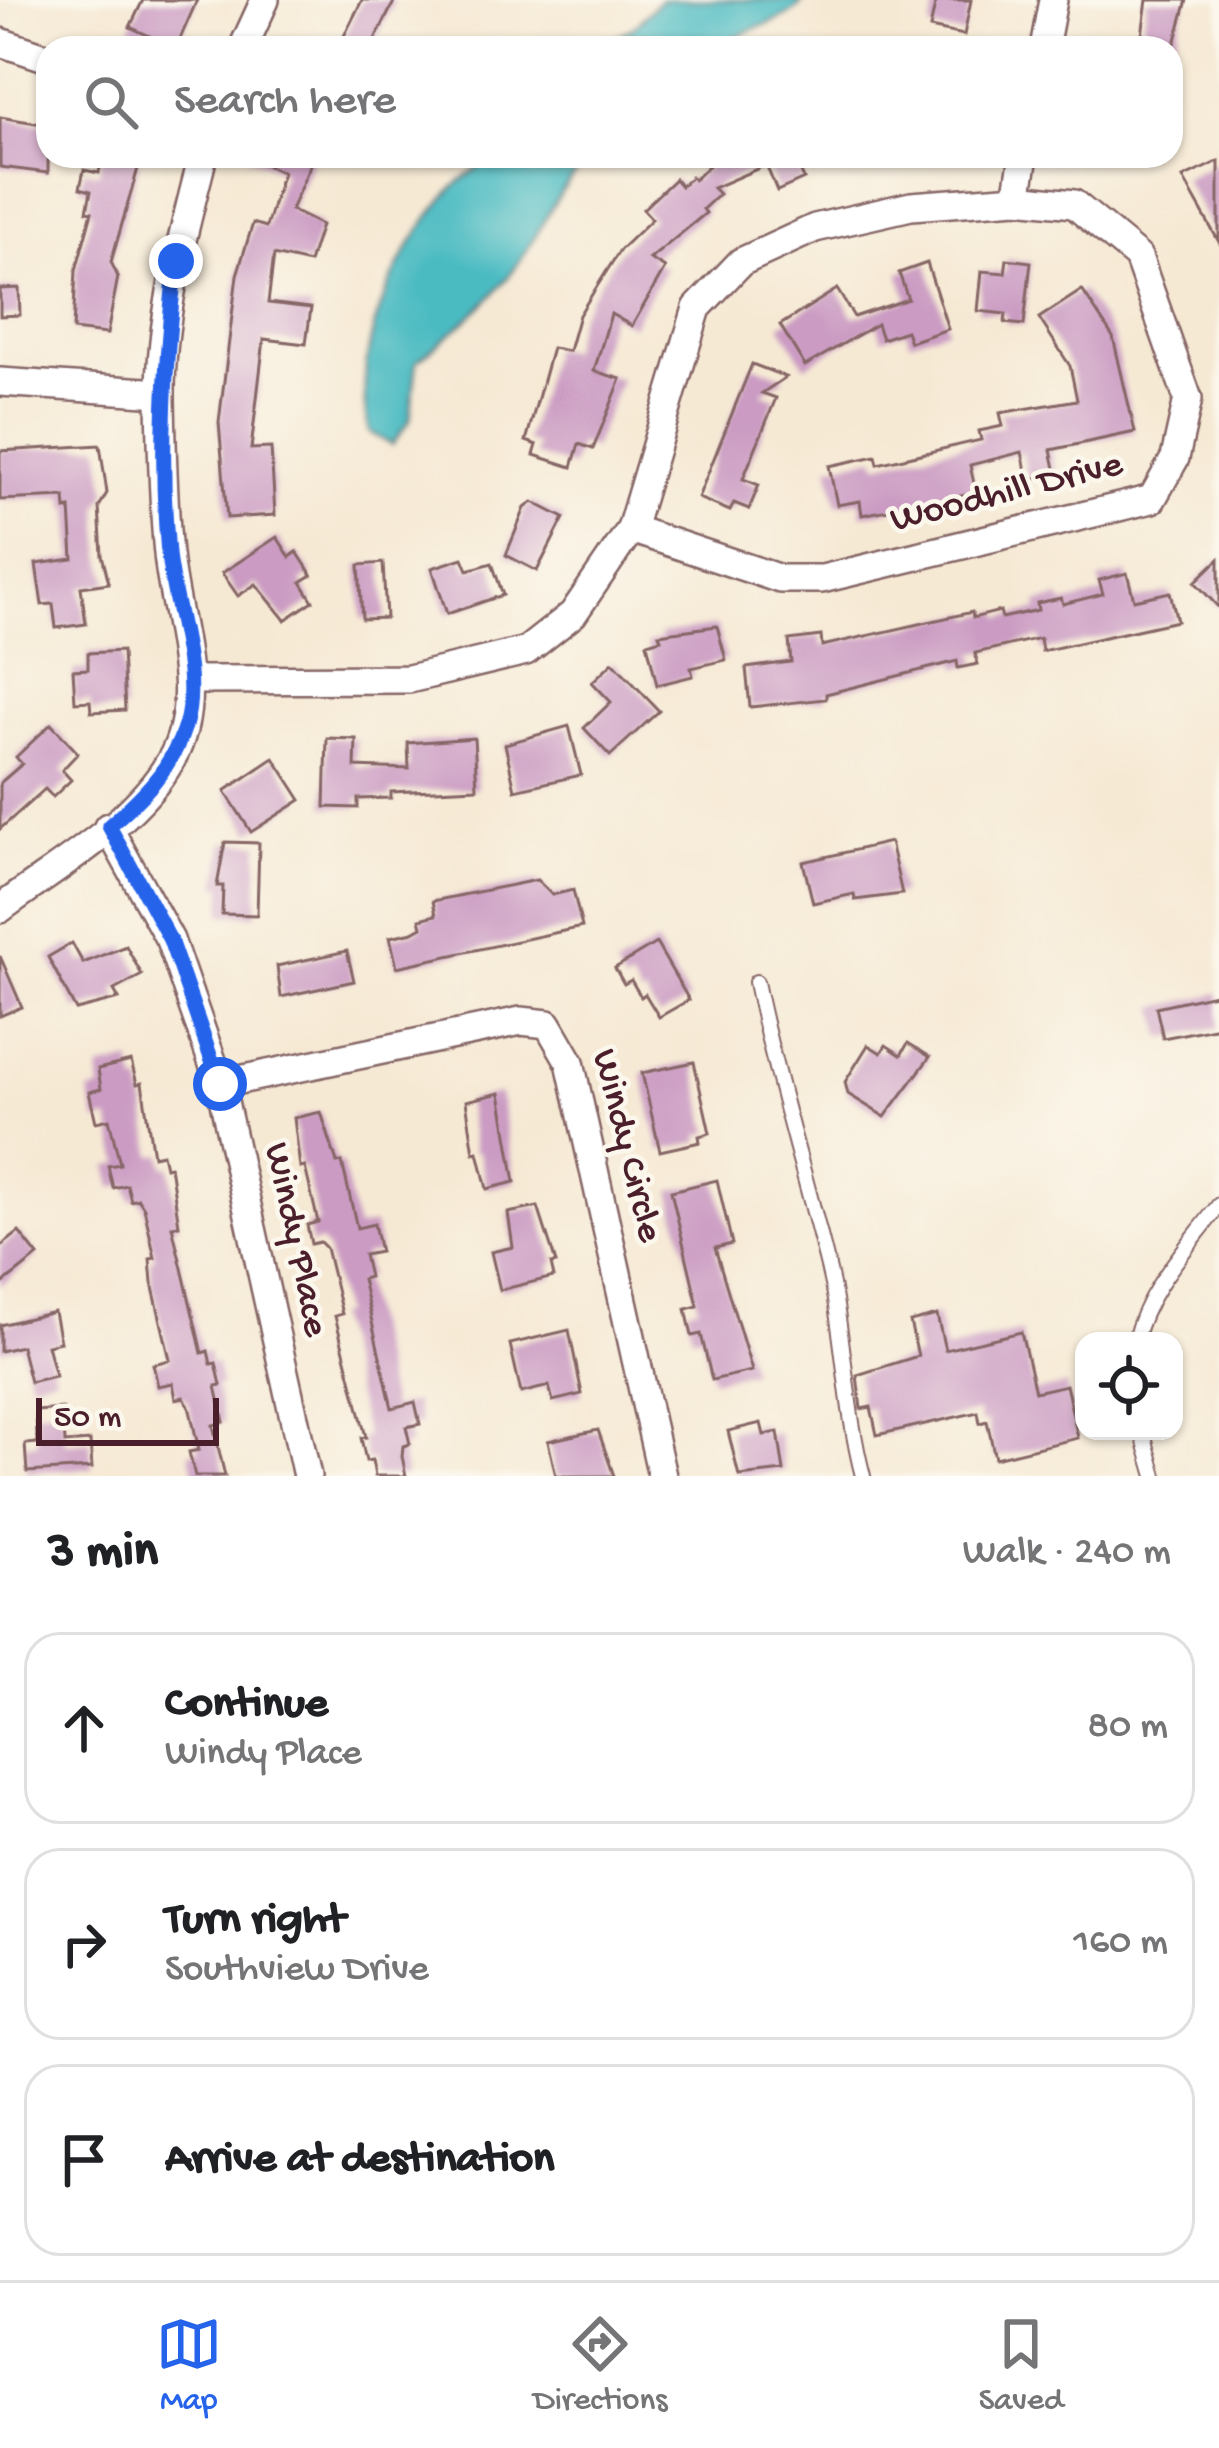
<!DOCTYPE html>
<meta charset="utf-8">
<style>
:root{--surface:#fff;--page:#f2f2f2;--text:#202124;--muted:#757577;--line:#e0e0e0;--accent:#2563eb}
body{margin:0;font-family:"Gochi Hand",sans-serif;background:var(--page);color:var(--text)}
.controls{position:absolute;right:36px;bottom:36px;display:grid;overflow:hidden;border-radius:24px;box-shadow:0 3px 9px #0004}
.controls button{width:108px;height:108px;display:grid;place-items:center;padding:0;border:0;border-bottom:3px solid var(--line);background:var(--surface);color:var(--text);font:60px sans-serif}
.scale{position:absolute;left:36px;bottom:30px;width:183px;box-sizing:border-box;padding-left:12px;border:6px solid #4a1f2b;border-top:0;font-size:33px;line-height:42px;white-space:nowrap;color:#4a1f2b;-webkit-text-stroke:9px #fbf7ec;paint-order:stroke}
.stop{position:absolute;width:36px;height:36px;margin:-27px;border:9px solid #2563eb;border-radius:50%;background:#fff}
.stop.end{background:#2563eb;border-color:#fff;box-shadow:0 3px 12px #0008}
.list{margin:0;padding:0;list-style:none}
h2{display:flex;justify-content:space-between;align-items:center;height:156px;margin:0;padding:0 48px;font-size:51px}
h2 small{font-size:39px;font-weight:400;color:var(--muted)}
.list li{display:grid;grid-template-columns:78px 1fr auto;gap:36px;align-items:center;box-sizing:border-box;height:192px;margin:0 24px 24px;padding:0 24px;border:3px solid var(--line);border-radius:36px}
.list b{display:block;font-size:45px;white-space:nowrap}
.list p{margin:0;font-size:39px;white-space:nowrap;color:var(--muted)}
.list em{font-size:39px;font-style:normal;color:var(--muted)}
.icon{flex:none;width:66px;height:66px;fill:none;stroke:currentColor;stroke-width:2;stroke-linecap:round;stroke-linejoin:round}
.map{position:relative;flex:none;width:1219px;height:1476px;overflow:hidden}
.search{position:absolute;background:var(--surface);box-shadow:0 3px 9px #0004;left:36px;right:36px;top:36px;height:132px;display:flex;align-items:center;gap:30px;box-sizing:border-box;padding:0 42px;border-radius:36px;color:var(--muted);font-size:45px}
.sheet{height:804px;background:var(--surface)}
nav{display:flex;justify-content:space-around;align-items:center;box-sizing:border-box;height:168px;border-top:3px solid var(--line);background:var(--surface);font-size:33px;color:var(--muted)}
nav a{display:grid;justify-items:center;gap:6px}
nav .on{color:var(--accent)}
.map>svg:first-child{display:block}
.water{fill:#4cbbc2;stroke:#4b6d76;stroke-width:3}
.building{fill:#cb9bc3}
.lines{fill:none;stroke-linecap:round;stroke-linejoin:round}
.lane-casing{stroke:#866666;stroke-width:18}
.street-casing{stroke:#866666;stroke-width:32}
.lane{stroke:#fff;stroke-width:14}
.street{stroke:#fff;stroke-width:27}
.route{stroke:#2563eb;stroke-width:15}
.labels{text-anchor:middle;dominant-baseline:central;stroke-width:9;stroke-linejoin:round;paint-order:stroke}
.street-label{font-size:39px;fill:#4a1f2b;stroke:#fbf7ec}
</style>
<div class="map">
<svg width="1219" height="1476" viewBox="0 0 1219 1476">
<rect width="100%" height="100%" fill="#fbf7ec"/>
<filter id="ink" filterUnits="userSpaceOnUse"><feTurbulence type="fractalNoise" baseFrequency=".00833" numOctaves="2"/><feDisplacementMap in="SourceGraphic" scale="24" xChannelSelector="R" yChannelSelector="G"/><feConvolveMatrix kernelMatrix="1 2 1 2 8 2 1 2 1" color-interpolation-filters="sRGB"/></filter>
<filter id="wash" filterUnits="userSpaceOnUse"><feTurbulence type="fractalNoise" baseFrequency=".004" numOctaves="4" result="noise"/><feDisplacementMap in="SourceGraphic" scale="48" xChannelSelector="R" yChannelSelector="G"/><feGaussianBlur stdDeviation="2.7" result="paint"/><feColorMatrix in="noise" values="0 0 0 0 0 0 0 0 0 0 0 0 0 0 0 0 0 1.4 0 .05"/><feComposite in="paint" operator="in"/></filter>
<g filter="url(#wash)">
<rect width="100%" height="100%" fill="#f6e9d4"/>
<g class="water">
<path d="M 660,0 L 804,0 C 785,28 745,23 724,48 L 598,48 L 637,24 Z"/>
<path d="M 494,156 L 592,156 C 563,182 548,215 528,248 C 500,296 459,327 417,361 L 410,420 L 392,445 L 369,432 C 350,350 395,253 450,191 C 462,178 480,168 494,156 Z"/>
</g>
<g id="blocks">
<g class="building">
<path d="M 143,0 L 197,0 L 176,48 L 130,27 Z"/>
<path d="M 362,0 L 395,0 L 371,48 L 338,48 Z"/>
<path d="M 936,0 L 971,0 L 964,35 L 930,28 Z"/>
<path d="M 1147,0 L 1187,0 L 1173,51 L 1141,42 Z"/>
<path d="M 0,117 L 48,125 L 48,173 L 0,167 Z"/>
<path d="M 102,156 L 137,156 L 139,165 L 111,262 L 118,277 L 107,334 L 73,330 L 76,270 L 92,212 L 87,211 L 91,191 L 80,188 L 84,170 L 99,173 Z"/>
<path d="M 245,156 L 314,156 L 291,210 L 321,225 L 309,263 L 274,255 L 268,303 L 311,308 L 306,344 L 264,339 L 251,449 L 271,448 L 275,515 L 227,518 L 219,422 L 237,275 L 253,223 L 266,227 L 283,172 Z"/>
<path d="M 718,156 L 794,156 L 804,179 L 777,191 L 766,165 L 713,188 L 719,194 L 703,209 L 706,213 L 650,259 L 665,268 L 632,326 L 611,314 L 594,371 L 621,379 L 593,449 L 579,444 L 572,467 L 534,455 L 537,445 L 526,441 L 552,348 L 569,351 L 579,315 L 620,250 L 652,219 L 643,209 L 675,179 L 681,186 L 691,177 L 694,180 Z"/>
<path d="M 1219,161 L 1219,242 L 1183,178 Z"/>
<path d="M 1007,259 L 1031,262 L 1024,325 L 1005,323 L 1006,314 L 978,311 L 982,271 L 1005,273 Z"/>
<path d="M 927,263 L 948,329 L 910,342 L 906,331 L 882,339 L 877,324 L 805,366 L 780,325 L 837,289 L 854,317 L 908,299 L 899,273 Z"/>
<path d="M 19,288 L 20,315 L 0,316 L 0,289 Z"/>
<path d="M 1082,290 L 1113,337 L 1135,432 L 1051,450 L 1056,473 L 1028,480 L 1022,452 L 970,465 L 976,493 L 862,515 L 860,501 L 837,505 L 829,466 L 876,456 L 878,464 L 981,440 L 979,431 L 1003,426 L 1000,413 L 1077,400 L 1070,366 L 1039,318 Z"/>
<path d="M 752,364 L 786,377 L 762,393 L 776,398 L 743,479 L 759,485 L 749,509 L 734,503 L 730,511 L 698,498 Z"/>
<path d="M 100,445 L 107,493 L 99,507 L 102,555 L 109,583 L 81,587 L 86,624 L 56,628 L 53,604 L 42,605 L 36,564 L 73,559 L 70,508 L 66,509 L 65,497 L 0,500 L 0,451 Z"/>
<path d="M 533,502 L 564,518 L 537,571 L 506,555 L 525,508 Z"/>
<path d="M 277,537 L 290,557 L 297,552 L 312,575 L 301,582 L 313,601 L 285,620 L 256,584 L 238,596 L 222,573 Z"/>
<path d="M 463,558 L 468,570 L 492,563 L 503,595 L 447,614 L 432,568 Z"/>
<path d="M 1219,559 L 1219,608 L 1195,582 Z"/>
<path d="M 383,563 L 386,618 L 362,619 L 359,565 Z"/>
<path d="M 1127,573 L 1134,600 L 1170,592 L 1177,621 L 1042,651 L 1040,638 L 975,653 L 978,664 L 958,668 L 957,661 L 826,694 L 826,699 L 750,707 L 746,668 L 791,662 L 789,640 L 821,636 L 822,646 L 972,612 L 973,618 L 1000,611 L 1002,618 L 1038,610 L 1037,603 L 1061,598 L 1063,604 L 1103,594 L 1099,580 Z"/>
<path d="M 717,626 L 726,660 L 691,668 L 693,676 L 657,685 L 647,643 L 661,639 L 659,634 Z"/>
<path d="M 122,651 L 125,710 L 91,712 L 90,701 L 75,702 L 73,670 L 88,669 L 88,653 Z"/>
<path d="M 613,662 L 659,711 L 610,756 L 584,728 L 611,702 L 592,682 Z"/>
<path d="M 51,724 L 78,753 L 62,770 L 71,780 L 53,797 L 45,789 L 0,829 L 0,783 L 22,764 L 16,757 Z"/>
<path d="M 569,726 L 581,775 L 515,790 L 505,744 Z"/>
<path d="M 327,738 L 356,739 L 355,767 L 409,769 L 408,743 L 474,738 L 477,788 L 391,792 L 391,798 L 358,799 L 358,808 L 325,807 Z"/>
<path d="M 274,758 L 301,800 L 251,832 L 225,791 Z"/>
<path d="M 225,842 L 259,843 L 257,915 L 222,914 L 223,886 L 217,886 Z"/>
<path d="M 890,842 L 902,894 L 855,900 L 854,894 L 813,903 L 803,862 Z"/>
<path d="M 537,880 L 552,895 L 573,890 L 582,927 L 397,967 L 390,937 L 413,932 L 422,927 L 420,919 L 436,915 L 433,901 Z"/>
<path d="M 72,943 L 83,963 L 126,946 L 142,975 L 114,990 L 119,999 L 76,1010 L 48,957 Z"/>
<path d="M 656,943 L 689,1000 L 659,1017 L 645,994 L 641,997 L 631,980 L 624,984 L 615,968 Z"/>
<path d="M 347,951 L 354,981 L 281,997 L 277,966 Z"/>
<path d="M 0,956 L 22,1007 L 0,1016 Z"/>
<path d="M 1219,993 L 1219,1027 L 1163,1038 L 1156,1007 Z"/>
<path d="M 908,1043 L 930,1057 L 885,1117 L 848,1094 L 845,1082 L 868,1045 L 881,1053 L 886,1045 L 901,1055 Z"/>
<path d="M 131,1061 L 137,1084 L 142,1083 L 153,1156 L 162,1154 L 165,1167 L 170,1166 L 179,1225 L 172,1226 L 202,1353 L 208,1351 L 211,1364 L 216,1363 L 221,1385 L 216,1386 L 224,1422 L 213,1425 L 225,1476 L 195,1476 L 189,1452 L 199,1450 L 189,1406 L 184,1397 L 176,1399 L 173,1383 L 158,1386 L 153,1364 L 170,1360 L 152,1283 L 150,1259 L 155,1258 L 144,1208 L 138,1199 L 131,1201 L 127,1185 L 113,1188 L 108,1166 L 120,1164 L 109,1119 L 96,1122 L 89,1092 L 101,1089 L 98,1069 Z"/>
<path d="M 694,1062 L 710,1133 L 699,1136 L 700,1142 L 660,1151 L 642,1073 Z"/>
<path d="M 500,1093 L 515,1182 L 487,1189 L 478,1152 L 474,1153 L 466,1101 Z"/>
<path d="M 321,1112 L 337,1163 L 342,1162 L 357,1228 L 374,1224 L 380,1252 L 364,1255 L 369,1277 L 362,1279 L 392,1408 L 415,1402 L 420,1424 L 406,1427 L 410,1444 L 403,1446 L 402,1456 L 406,1476 L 375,1476 L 372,1460 L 366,1461 L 361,1438 L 366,1437 L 335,1316 L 342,1314 L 326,1248 L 320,1242 L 311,1244 L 307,1225 L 318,1222 L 305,1167 L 300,1168 L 294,1118 Z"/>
<path d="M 717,1180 L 732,1244 L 715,1248 L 752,1371 L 712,1380 L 701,1334 L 692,1336 L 686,1309 L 698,1306 L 671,1191 Z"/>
<path d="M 538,1207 L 556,1263 L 551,1264 L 554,1277 L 500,1290 L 491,1252 L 513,1247 L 508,1213 Z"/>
<path d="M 19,1232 L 38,1256 L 0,1286 L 0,1247 Z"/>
<path d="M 54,1312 L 60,1342 L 47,1345 L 55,1376 L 30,1382 L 21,1346 L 0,1351 L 0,1325 Z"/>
<path d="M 937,1315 L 945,1350 L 1021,1332 L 1035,1392 L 1066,1385 L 1078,1438 L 995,1458 L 987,1421 L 980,1423 L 978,1412 L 877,1435 L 871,1407 L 861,1409 L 857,1375 L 918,1356 L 910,1322 Z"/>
<path d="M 569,1330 L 582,1394 L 553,1401 L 549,1386 L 521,1393 L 510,1344 Z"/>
<path d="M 63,1409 L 65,1443 L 90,1441 L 92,1468 L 27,1472 L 25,1444 L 37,1443 L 36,1411 Z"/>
<path d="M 761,1423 L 764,1435 L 778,1432 L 784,1471 L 739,1476 L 728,1431 Z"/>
<path d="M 598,1430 L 614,1476 L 556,1476 L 548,1441 Z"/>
</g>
</g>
</g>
<g filter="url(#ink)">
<use href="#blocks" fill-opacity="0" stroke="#866666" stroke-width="3"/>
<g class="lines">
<g class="lane-casing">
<g id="lane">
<path d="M 756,982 C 775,1076 803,1166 826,1259 C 845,1330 844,1404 863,1476"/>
<path d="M 1135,1341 C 1146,1290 1189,1246 1219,1205"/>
<path d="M 1142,1431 L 1155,1476"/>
</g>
</g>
<g class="street-casing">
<g id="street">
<path d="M 0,42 L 48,58"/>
<path d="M 243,48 L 265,0"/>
<path d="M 1044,48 L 1053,0"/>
<path d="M 1017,198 L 1024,156"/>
<path d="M 0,382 L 161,393"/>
<path d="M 188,680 L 409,679 L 526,651 L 573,614 L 631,529 L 697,308 L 741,262 L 815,228 L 911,206 L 1017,198 L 1074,204 L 1138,257 L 1188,399 L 1175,458 L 1152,499 L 822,579 L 780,579 L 631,529"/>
<path d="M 108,827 L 170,940 L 220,1084 L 307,1476"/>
<path d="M 0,909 C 57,866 135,823 171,760 C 207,696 174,621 168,554 C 163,503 162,450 161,399 C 160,317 183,234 203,156"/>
<path d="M 220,1084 L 521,1021 L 548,1024 L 570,1062 L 662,1476"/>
</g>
</g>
<use href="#lane" class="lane"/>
<use href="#street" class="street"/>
</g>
</g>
<g class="lines" filter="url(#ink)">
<path class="route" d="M 176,261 C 165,360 159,455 168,554 C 173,607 201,674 185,726 C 172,769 141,798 109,826 L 170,940 L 220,1084"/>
</g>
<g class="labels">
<g class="street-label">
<text transform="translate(1007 494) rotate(-14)">Woodhill Drive</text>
<text transform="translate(625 1146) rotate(76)">Windy Circle</text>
<text transform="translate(294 1240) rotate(78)">Windy Place</text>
</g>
</g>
</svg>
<div class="controls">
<button><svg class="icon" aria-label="locate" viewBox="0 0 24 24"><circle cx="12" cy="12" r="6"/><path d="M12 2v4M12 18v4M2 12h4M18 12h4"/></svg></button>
</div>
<div class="scale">50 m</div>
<div class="stop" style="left:220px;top:1084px"></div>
<div class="stop end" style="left:176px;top:261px"></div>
<div class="search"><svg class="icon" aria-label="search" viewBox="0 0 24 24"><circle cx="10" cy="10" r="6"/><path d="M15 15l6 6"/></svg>Search here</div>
</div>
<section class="sheet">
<h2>3 min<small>Walk · 240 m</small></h2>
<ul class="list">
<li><svg class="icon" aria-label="ahead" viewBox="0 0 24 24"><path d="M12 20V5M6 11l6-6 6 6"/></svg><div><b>Continue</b><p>Windy Place</p></div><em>80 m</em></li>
<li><svg class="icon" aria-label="right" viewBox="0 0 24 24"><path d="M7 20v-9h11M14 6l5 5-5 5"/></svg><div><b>Turn right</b><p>Southview Drive</p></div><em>160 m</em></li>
<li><svg class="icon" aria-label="arrive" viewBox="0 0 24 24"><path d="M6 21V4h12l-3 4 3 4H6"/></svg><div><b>Arrive at destination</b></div></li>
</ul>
</section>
<nav>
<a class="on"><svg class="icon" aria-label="map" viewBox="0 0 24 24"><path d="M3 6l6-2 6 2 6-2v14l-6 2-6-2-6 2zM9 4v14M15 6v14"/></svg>Map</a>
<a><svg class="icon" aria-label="directions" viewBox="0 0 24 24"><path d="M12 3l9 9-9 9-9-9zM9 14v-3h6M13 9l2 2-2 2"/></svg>Directions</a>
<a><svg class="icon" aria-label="saved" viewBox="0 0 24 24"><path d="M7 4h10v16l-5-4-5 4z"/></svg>Saved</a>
</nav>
